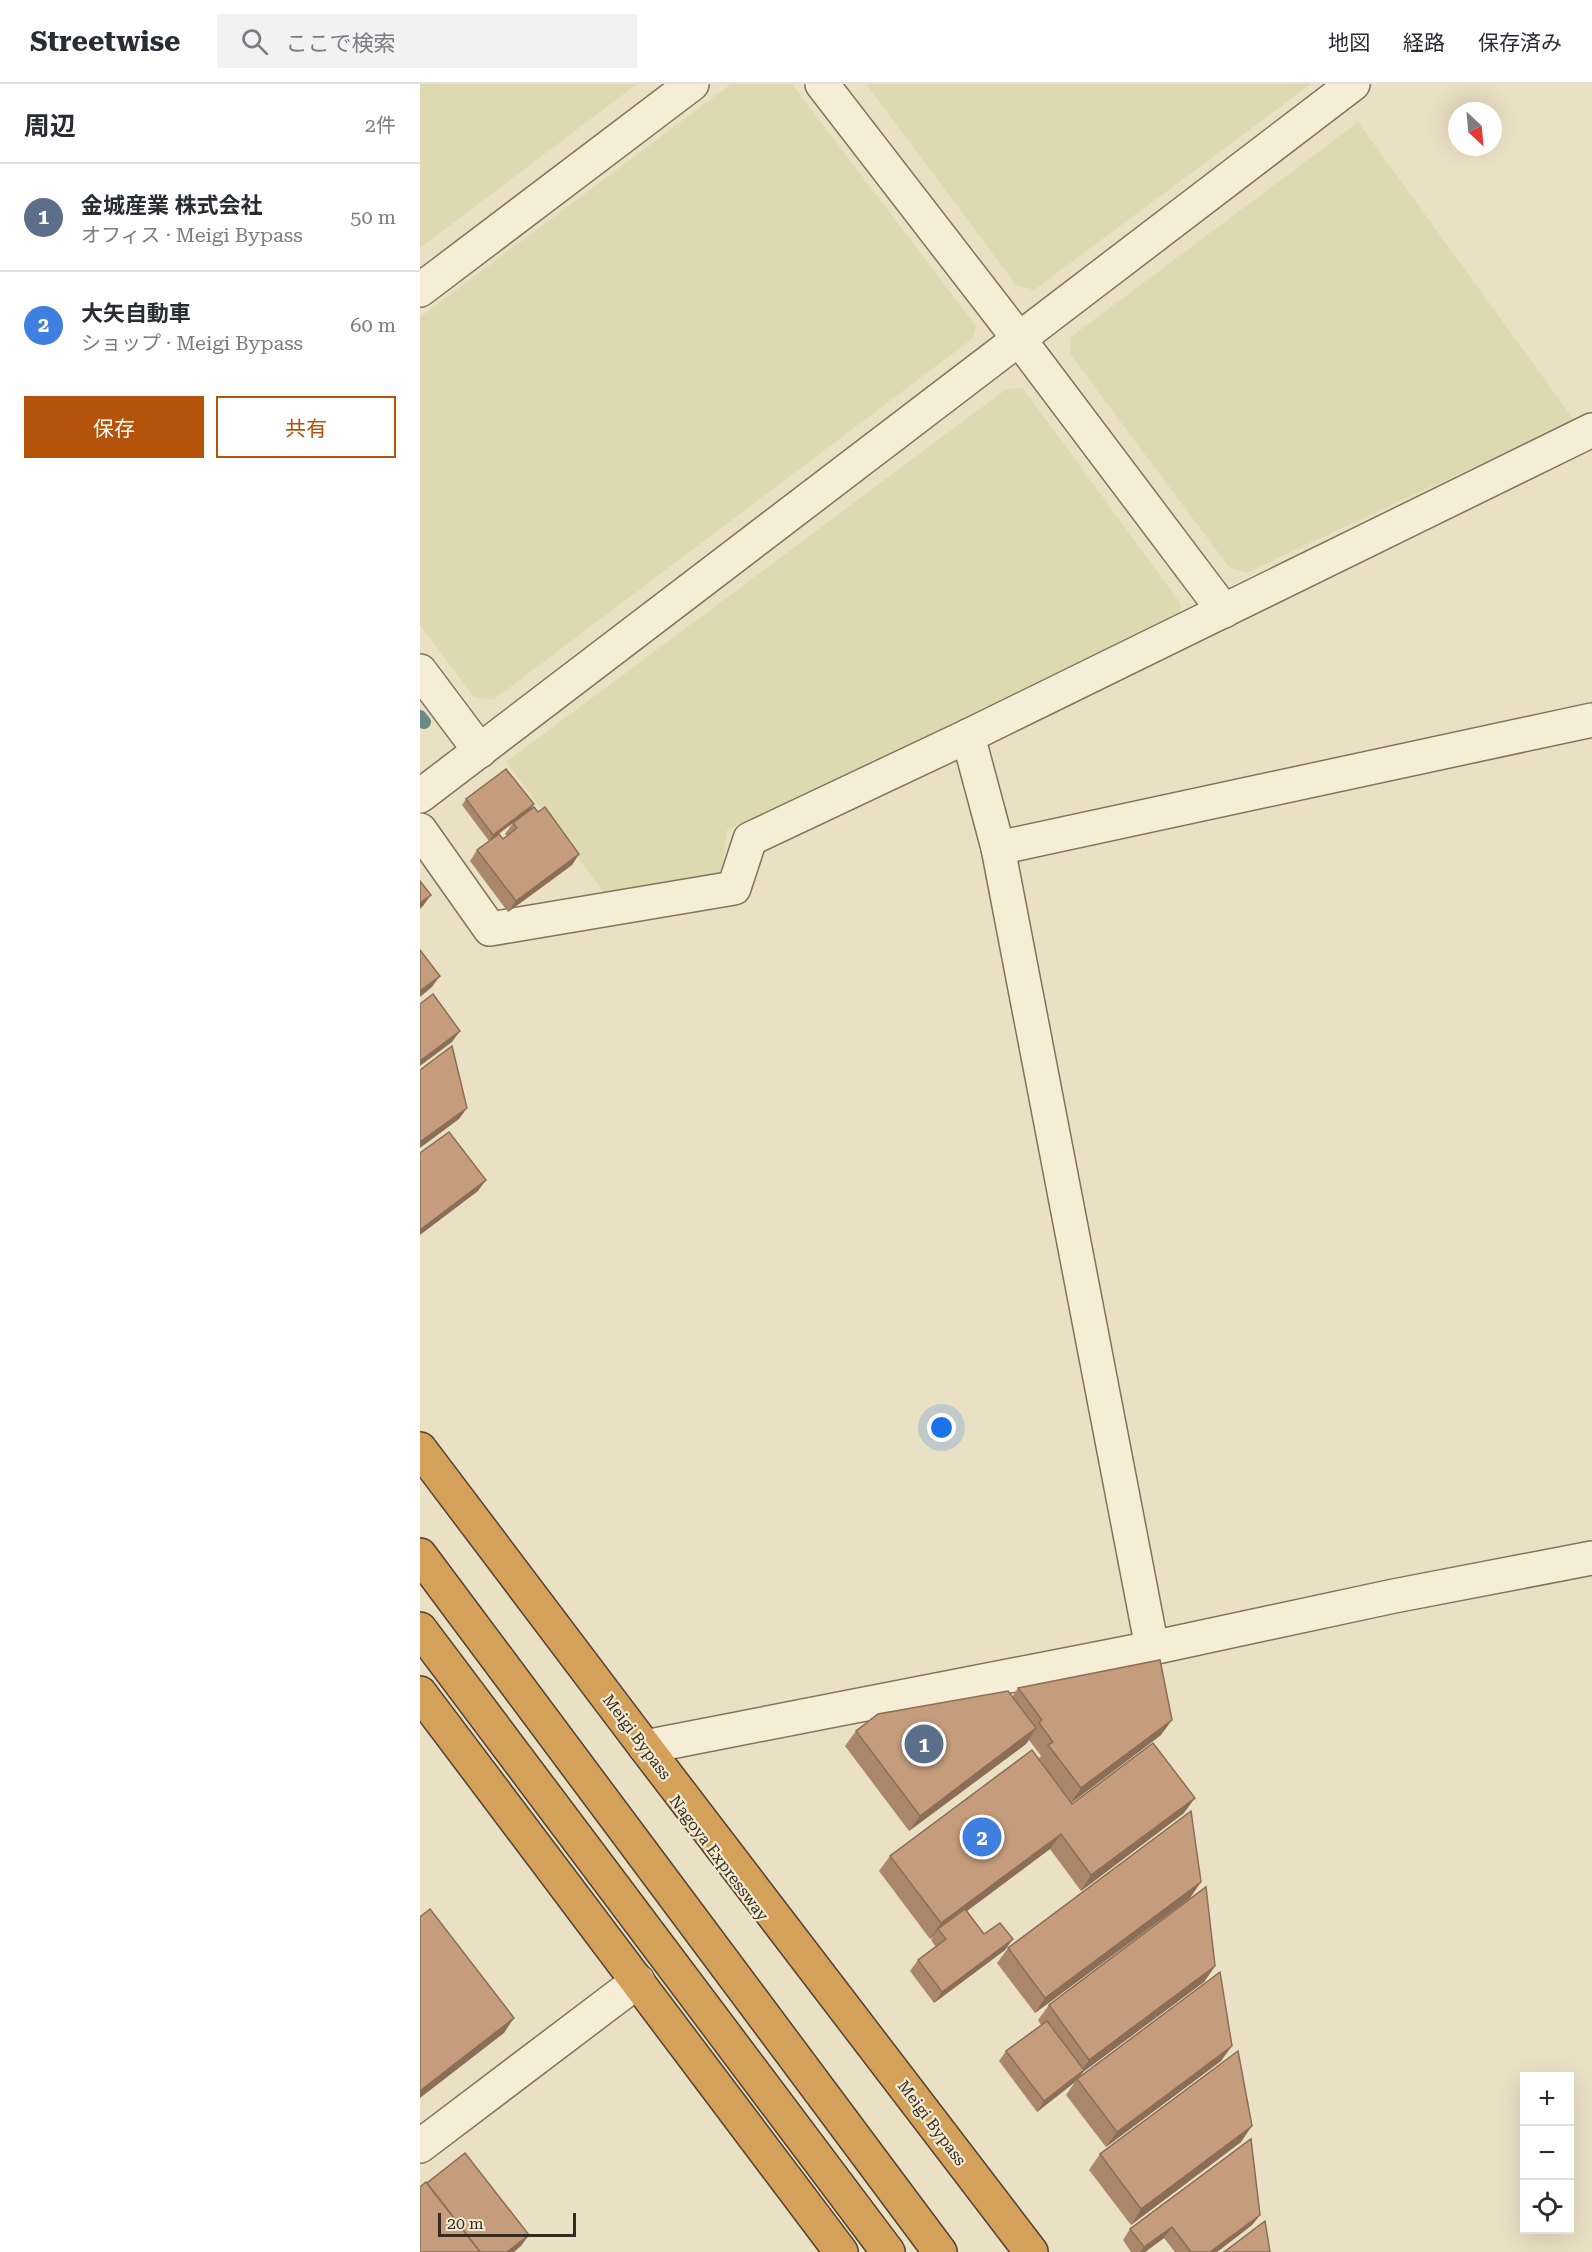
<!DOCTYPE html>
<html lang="ja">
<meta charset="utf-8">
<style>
:root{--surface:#fff;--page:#f2f2f3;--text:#2b2b33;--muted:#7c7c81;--line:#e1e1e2;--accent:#b45309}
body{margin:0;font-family:"Roboto Serif","Noto Sans JP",serif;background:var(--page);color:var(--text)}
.controls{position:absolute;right:18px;bottom:18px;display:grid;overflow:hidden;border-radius:0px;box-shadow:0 6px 24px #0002}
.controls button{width:54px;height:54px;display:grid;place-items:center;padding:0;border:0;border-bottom:2px solid var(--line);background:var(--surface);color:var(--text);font:30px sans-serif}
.compass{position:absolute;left:1028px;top:18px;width:54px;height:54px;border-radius:50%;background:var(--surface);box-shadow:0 6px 24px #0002;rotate:154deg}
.scale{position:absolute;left:18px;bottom:15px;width:138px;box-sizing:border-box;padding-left:6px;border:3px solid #352a1f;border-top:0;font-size:16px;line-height:21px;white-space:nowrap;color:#352a1f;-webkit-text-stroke:4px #f3ead3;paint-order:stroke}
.you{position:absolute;left:522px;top:1344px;width:21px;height:21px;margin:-15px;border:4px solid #fff;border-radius:50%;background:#1a73e8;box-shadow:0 0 0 9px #1a73e833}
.badge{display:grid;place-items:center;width:39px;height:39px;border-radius:50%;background:var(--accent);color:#fff;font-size:20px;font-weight:700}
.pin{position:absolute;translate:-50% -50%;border:3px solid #fff;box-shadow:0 2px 6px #0006}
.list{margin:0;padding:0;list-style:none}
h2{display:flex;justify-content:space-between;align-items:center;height:78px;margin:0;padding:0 24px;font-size:26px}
h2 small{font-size:20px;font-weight:400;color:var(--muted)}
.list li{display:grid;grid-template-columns:39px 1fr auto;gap:18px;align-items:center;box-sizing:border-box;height:108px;padding:0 24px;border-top:2px solid var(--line)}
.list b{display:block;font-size:22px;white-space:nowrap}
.list p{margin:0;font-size:20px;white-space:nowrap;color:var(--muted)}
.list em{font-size:20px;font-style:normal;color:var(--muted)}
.actions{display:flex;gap:12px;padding:18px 24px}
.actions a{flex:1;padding:14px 0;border:2px solid var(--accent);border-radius:0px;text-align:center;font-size:21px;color:var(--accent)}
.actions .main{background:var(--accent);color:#fff}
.icon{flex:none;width:33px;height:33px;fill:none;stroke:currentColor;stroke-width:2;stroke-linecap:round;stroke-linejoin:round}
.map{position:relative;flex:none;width:1172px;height:2168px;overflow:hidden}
header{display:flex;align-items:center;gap:36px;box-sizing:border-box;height:84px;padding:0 30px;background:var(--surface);border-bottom:2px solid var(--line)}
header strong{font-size:28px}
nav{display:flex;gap:33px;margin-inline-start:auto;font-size:21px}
.search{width:420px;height:54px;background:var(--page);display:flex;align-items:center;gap:15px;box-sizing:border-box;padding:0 21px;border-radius:0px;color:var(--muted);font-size:22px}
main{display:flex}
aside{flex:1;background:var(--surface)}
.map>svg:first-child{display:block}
.farmland{fill:#dfd9b2}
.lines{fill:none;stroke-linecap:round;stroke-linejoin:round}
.stream{stroke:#6d8b84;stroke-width:14}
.minor-casing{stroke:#84725c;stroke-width:36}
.highway-casing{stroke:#524030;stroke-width:36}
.minor{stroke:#f6edd6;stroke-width:33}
.highway{stroke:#d4a15a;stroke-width:33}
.wall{fill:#aa876b}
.shaded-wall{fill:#8b6e57}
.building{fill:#c69d7c;stroke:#8b6e57;stroke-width:1.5}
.labels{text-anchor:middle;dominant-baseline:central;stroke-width:4.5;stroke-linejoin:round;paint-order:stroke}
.street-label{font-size:16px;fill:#352a1f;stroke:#f3ead3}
</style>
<header>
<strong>Streetwise</strong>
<div class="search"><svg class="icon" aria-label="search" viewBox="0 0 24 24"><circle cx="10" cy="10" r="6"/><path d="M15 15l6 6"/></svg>ここで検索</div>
<nav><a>地図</a><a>経路</a><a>保存済み</a></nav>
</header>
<main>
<aside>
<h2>周辺<small>2件</small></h2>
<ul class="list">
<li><span class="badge" style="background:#5c6f8a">1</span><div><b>金城産業 株式会社</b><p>オフィス · Meigi Bypass</p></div><em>50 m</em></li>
<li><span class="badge" style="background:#3f7fe0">2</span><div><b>大矢自動車</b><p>ショップ · Meigi Bypass</p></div><em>60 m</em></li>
</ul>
<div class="actions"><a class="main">保存</a><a>共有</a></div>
</aside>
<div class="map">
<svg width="1172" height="2168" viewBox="0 0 1172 2168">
<rect width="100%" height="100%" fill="#eae0c4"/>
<g class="farmland">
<path d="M 0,0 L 217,0 L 0,164 Z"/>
<path d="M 311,0 L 372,0 L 556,242 L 552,255 L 73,616 L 54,613 L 0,541 L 0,233 Z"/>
<path d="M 446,0 L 891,0 L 614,206 L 596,201 Z"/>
<path d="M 938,38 L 1154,336 L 826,489 L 809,483 L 650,270 L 651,253 Z"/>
<path d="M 602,303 L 761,520 L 759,532 L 307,746 L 302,790 L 185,810 L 86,678 L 585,306 Z"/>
</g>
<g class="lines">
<path class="stream" d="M 0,633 L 4,638"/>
<g class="minor-casing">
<g id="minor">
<path d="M 402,0 L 599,255 L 804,527"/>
<path d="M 0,206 L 272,0"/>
<path d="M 0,587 L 60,667"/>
<path d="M 548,652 L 578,764 L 732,1564"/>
<path d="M 0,712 L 933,0"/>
<path d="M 0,746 L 70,845 L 314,804 L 330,755 L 548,652 L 1172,346"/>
<path d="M 578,764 L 1172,636"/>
<path d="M 225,1663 L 732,1564 L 974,1512 L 1172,1474"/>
<path d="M 0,2062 L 218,1897"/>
</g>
</g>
<g class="highway-casing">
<g id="highway">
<path d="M 0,1365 L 225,1663 L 611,2168"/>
<path d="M 0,1471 L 520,2168"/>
<path d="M 0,1545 L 468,2168"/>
<path d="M 0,1609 L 421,2168"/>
</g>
</g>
<use href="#minor" class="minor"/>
<use href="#highway" class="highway"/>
</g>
<g class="wall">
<path d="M 46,715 L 114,720 L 110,726 L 118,728 L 159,770 L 152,781 L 88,828 L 50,777 L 57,766 L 83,755 L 87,752 L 85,750 L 93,739 L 105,730 L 69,757 L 42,721 Z"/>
<path d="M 598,1604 L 741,1651 L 651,1719 L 652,1720 L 764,1729 L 661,1807 L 630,1765 L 547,1827 L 564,1850 L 585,1866 L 514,1919 L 490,1887 L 498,1876 L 516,1863 L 511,1856 L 513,1852 L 510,1855 L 459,1787 L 470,1772 L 618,1675 L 621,1672 L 609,1656 L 606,1660 L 489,1747 L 425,1662 L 436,1647 L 592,1613 Z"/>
<path d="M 770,1814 L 615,1929 L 577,1879 L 588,1864 Z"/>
<path d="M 795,1882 L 784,1898 L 663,1988 L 659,1994 L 801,1977 L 686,2063 L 646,2011 L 655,1998 L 617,2028 L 579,1977 L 586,1967 L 621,1941 L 618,1936 L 629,1921 Z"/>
<path d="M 821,2058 L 711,2141 L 669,2086 L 680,2070 Z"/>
<path d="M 840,2131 L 832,2141 L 797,2168 L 755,2168 L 744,2154 L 725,2168 L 711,2168 L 703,2156 L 710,2145 Z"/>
</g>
<g class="shaded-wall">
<path d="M 114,720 L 110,726 L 69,757 L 73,751 Z"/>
<path d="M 159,770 L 152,781 L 88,828 L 96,817 Z"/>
<path d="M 11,811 L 3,822 L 0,825 L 0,819 Z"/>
<path d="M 20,892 L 12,903 L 0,913 L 0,907 Z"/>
<path d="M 40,947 L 32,958 L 0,982 L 0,977 Z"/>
<path d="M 47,1024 L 39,1035 L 0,1064 L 0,1058 Z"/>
<path d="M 66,1096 L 58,1107 L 0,1151 L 0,1146 Z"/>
<path d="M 752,1636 L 741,1651 L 650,1720 L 661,1704 Z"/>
<path d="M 616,1644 L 606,1660 L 489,1747 L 500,1732 Z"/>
<path d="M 775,1714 L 764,1729 L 661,1807 L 671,1791 Z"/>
<path d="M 641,1750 L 630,1765 L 520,1847 L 518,1845 L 513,1852 L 510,1855 L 521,1839 Z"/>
<path d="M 781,1798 L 770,1814 L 615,1929 L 625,1914 Z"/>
<path d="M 593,1855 L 585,1866 L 514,1919 L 522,1908 Z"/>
<path d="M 795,1882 L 784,1898 L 663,1988 L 655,1998 L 617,2028 L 624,2017 L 659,1990 L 669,1976 Z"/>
<path d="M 94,1934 L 84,1949 L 0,2014 L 0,2007 Z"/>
<path d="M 812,1962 L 801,1977 L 686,2063 L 697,2048 Z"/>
<path d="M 832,2042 L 821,2058 L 711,2141 L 721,2125 Z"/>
<path d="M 840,2131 L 832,2141 L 797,2168 L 790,2168 Z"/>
<path d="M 752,2143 L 744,2154 L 725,2168 L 720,2168 L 724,2163 Z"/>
<path d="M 109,2151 L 101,2162 L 94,2168 L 87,2168 Z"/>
</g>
<g class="building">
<path d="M 86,685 L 114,720 L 73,751 L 46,715 Z"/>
<path d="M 114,723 L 118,728 L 125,723 L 159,770 L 96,817 L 57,766 L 79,750 L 83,755 L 97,744 L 93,739 Z"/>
<path d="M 0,797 L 11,811 L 0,819 Z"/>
<path d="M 0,866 L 20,892 L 0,907 Z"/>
<path d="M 13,910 L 40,947 L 0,977 L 0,920 Z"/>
<path d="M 32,962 L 47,1024 L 0,1058 L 0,986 Z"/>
<path d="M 29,1048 L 66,1096 L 0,1146 L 0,1069 Z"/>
<path d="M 740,1576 L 752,1636 L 661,1704 L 628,1661 L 633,1658 L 619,1639 L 622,1636 L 598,1604 Z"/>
<path d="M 588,1607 L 616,1644 L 500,1732 L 436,1647 L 458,1630 Z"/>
<path d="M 733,1659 L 775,1714 L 671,1791 L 641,1750 L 521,1839 L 470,1772 L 612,1666 L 652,1720 Z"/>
<path d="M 771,1727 L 781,1798 L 625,1914 L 588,1864 Z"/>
<path d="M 786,1803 L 795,1882 L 669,1976 L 629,1921 Z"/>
<path d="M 10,1825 L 94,1934 L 0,2007 L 0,1833 Z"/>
<path d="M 545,1825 L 564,1850 L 580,1839 L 593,1855 L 522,1908 L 498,1876 L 526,1855 L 518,1845 Z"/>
<path d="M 800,1888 L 812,1962 L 697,2048 L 657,1995 Z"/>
<path d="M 627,1937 L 664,1986 L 624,2017 L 586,1967 Z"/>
<path d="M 818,1967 L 832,2042 L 721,2125 L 680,2070 Z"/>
<path d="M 831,2055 L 840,2131 L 790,2168 L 771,2168 L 752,2143 L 724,2163 L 710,2145 Z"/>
<path d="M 45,2069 L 109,2151 L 87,2168 L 60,2168 L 7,2099 Z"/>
<path d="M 6,2098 L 60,2168 L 0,2168 L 0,2103 Z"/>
<path d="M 845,2137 L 850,2168 L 804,2168 Z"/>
</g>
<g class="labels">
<g class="street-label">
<text transform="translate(217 1653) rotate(53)">Meigi Bypass</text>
<text transform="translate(299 1774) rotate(53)">Nagoya Expressway</text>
<text transform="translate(512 2039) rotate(53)">Meigi Bypass</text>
</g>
</g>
</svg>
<div class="controls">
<button>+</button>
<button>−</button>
<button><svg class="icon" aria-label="locate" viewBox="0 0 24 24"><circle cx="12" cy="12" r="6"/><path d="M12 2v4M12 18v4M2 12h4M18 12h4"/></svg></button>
</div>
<svg class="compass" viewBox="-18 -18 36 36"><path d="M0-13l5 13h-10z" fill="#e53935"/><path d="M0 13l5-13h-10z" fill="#7c7c81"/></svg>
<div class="scale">20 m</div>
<div class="you"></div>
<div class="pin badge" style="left:504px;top:1660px;background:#5c6f8a">1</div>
<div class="pin badge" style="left:562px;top:1753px;background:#3f7fe0">2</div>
</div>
</main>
